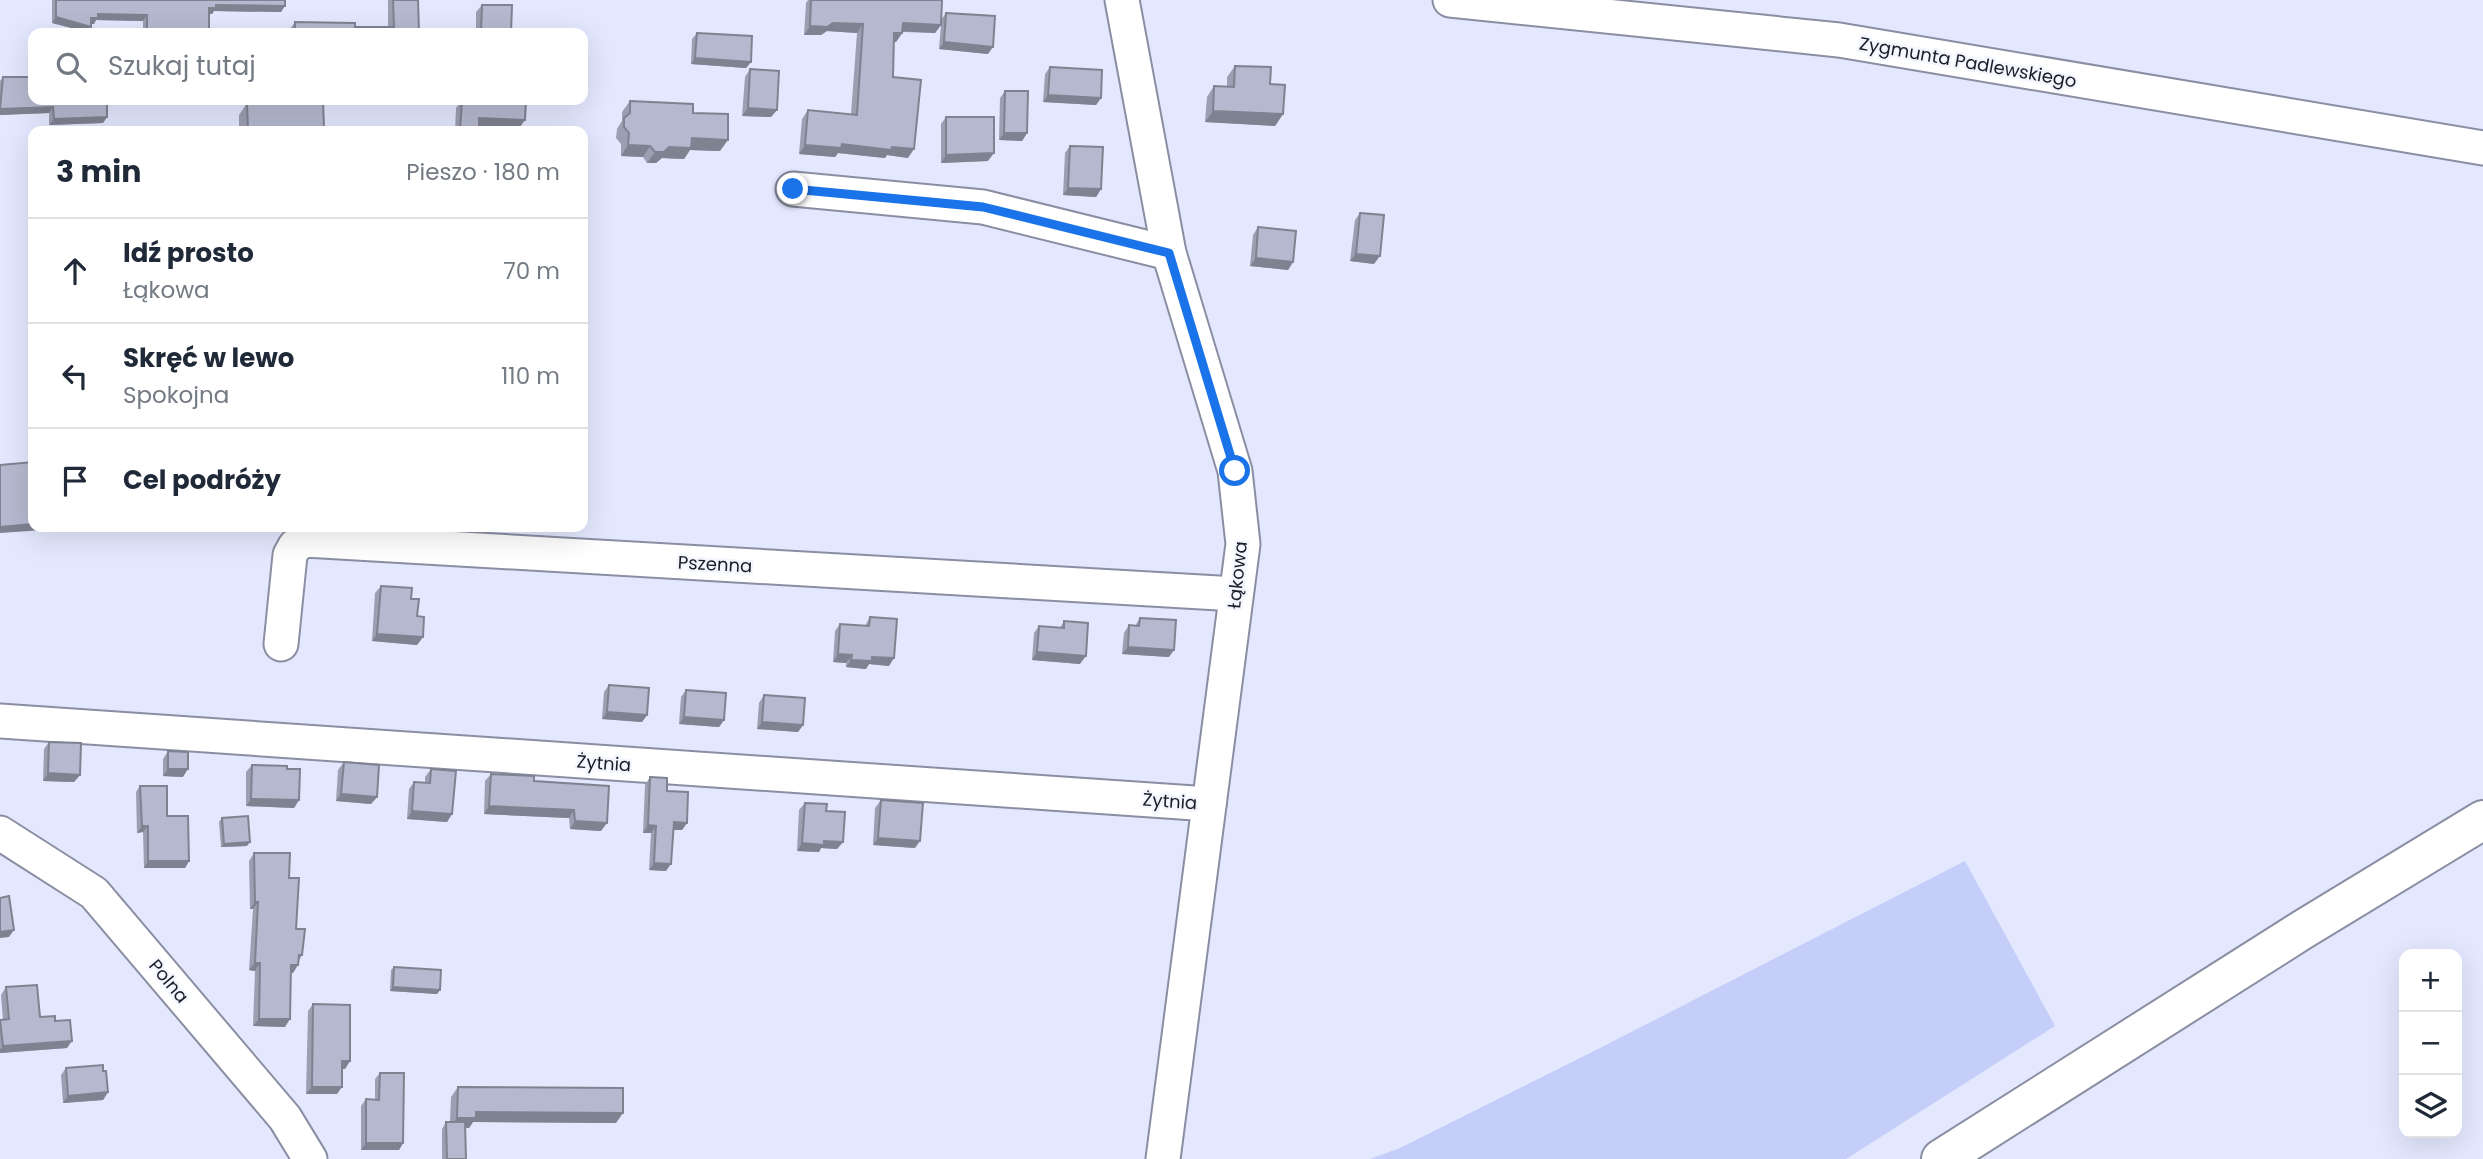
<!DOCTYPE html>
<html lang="pl">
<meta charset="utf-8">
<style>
:root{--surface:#fff;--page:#f6f6f7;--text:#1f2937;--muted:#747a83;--line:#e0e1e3}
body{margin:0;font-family:Poppins,sans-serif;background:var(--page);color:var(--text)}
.controls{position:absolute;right:21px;bottom:21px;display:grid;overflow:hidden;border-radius:14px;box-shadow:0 7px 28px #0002}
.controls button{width:63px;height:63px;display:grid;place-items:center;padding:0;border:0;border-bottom:2px solid var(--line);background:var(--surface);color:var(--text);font:35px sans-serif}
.stop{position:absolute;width:21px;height:21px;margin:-16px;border:5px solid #1a73e8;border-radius:50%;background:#fff}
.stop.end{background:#1a73e8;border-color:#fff;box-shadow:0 2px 7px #0008}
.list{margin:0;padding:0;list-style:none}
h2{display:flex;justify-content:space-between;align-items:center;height:91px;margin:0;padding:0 28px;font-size:30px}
h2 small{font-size:23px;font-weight:400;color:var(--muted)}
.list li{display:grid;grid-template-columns:46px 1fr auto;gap:21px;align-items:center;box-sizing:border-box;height:105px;padding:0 28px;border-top:2px solid var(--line)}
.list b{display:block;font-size:26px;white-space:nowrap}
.list p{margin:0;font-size:23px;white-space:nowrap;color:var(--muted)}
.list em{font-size:23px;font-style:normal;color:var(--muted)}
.icon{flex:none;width:38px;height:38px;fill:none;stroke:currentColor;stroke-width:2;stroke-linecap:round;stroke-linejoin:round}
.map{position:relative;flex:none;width:2483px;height:1159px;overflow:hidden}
.search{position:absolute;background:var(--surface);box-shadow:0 7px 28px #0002;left:28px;top:28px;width:560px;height:77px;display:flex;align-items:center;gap:18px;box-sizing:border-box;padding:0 24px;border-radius:14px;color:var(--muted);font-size:26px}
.panel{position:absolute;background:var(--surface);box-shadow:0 7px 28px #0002;left:28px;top:126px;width:560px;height:406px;border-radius:14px}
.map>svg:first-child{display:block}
.green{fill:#c5cef9}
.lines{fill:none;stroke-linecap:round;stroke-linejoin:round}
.minor-casing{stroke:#8a8ea2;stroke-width:37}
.major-casing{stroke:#8a8ea2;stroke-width:42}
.minor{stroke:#fff;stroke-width:33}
.major{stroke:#fff;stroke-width:38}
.wall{fill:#9c9fb2}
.shaded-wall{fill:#7f8291}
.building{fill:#b5b9cf;stroke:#7f8291;stroke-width:2}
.route{stroke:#1a73e8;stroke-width:9}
.labels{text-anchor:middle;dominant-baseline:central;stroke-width:5;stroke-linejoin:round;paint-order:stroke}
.street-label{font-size:18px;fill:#1b1d25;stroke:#f3f5ff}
</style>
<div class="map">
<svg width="2483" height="1159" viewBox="0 0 2483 1159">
<rect width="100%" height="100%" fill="#e3e8fe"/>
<path class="green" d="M 1965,861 L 2055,1026 L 1846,1159 L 1370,1159 L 1400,1148 L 1600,1048 Z"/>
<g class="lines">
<g class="minor-casing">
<g id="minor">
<path d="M 1122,0 L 1169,253 L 1235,471 L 1243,544 L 1163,1159"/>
<path d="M 1450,0 L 1839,40 L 2483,148"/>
<path d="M 793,189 L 983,207 L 1169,253"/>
<path d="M 281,644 L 290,555 L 295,546 L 305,540 L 1236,594"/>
<path d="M 0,721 L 1209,804"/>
<path d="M 0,833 L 94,893 L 285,1118 L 310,1159"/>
</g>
</g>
<g class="major-casing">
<path id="major" d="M 1941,1159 L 2302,930 L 2483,820"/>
</g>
<use href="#minor" class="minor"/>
<use href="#major" class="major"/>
</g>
<g class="wall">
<path d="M 52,0 L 285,0 L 281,12 L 214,11 L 212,14 L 209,14 L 209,32 L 208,33 L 143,33 L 143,21 L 96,20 L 94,24 L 91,24 L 87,32 L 52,23 Z"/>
<path d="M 388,0 L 418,0 L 419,33 L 290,33 L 290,29 L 295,22 L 355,27 L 388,27 Z"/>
<path d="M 808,0 L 942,0 L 941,20 L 946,13 L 988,54 L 939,49 L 941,25 L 935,33 L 903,32 L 896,42 L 894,41 L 893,77 L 908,158 L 887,155 L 885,158 L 838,153 L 835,157 L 799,154 L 802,119 L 808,110 L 851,114 L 857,33 L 827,31 L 821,35 L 804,35 L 806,3 Z"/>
<path d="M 482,5 L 511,33 L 476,33 L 476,12 Z"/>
<path d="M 697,33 L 751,62 L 746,68 L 691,64 L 692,39 Z"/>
<path d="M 1235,66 L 1270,84 L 1283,114 L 1275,126 L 1205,122 L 1207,97 L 1214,86 L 1227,87 L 1227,77 Z"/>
<path d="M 1050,67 L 1101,98 L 1096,105 L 1043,102 L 1045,74 Z"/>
<path d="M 750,69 L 777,110 L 771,117 L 742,116 L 745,77 Z"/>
<path d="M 3,77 L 107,117 L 103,123 L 49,125 L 49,113 L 0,115 L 0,81 Z"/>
<path d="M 1005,91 L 1027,133 L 1022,141 L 999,140 L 1000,98 Z"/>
<path d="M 260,100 L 324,129 L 322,131 L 239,131 L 239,115 L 247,103 L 258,103 Z"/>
<path d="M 462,100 L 501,101 L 501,100 L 526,100 L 520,127 L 479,126 L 479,131 L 455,131 L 456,108 Z"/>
<path d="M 630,101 L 693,113 L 720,151 L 690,150 L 684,159 L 662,158 L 656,163 L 647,163 L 643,157 L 621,156 L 621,144 L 616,138 L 617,129 L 622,121 L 622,112 Z"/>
<path d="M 946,117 L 988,161 L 941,163 L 941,124 Z"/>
<path d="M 1070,146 L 1101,189 L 1096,197 L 1063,195 L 1065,153 Z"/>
<path d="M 1360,213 L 1374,264 L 1350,261 L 1355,220 Z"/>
<path d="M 1258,227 L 1293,262 L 1288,270 L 1250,266 L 1253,235 Z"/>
<path d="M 381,586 L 411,599 L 423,637 L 417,645 L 372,641 L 375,593 Z"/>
<path d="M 870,617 L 889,666 L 869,664 L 866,669 L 846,667 L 846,663 L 833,662 L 835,631 L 840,624 L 865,626 Z"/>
<path d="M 1140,618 L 1169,657 L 1122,654 L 1124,633 L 1129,625 L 1135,626 Z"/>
<path d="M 1064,621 L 1080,664 L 1032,660 L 1034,633 L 1039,626 L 1060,628 Z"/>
<path d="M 609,685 L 647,715 L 642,722 L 602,719 L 604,692 Z"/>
<path d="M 686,690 L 724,720 L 719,727 L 679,724 L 681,697 Z"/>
<path d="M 764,695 L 803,725 L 798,732 L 757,729 L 759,703 Z"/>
<path d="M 49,742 L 80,775 L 74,782 L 43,781 L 44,749 Z"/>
<path d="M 168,751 L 183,777 L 163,776 L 163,759 Z"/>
<path d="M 344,762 L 377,797 L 371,804 L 336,801 L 338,770 Z"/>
<path d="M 252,765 L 287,769 L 299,800 L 294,808 L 246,806 L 246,772 Z"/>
<path d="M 431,769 L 452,814 L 447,822 L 407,819 L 409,789 L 414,782 L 425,783 L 425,777 Z"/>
<path d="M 491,774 L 534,781 L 601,831 L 570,829 L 569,818 L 484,814 L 485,781 Z"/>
<path d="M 650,777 L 667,791 L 687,823 L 682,830 L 673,830 L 666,871 L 649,870 L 651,833 L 643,833 L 645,785 Z"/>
<path d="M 140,786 L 167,816 L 189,861 L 185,868 L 144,868 L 143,832 L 137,833 L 136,792 Z"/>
<path d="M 881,800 L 915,848 L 873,845 L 875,808 Z"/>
<path d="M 805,803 L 826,811 L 843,842 L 837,849 L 821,848 L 819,852 L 797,851 L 799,810 Z"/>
<path d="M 222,818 L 247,846 L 221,847 L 219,822 Z"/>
<path d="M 254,853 L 289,878 L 296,929 L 302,955 L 293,973 L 291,973 L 285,1027 L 253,1026 L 255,971 L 249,970 L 253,909 L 250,909 L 249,861 Z"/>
<path d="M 394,967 L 440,990 L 437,994 L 390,991 L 391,970 Z"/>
<path d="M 6,987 L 40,1017 L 67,1048 L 0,1053 L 0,1021 L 3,1020 L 1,995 Z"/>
<path d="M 313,1004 L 350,1061 L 345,1069 L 342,1069 L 337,1094 L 306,1094 L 308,1011 Z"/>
<path d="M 66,1068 L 103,1071 L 108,1092 L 103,1100 L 63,1103 L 61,1075 Z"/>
<path d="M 380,1073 L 403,1143 L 399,1150 L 361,1150 L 361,1106 L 366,1099 L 375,1100 L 375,1079 Z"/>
<path d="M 458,1087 L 616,1123 L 473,1122 L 469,1128 L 465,1128 L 466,1159 L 442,1159 L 442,1129 L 446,1122 L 450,1122 L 451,1097 Z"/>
</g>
<g class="shaded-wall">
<path d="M 216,5 L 285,6 L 281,12 L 214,11 L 212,14 L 205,13 L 209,8 Z"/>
<path d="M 98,14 L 147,15 L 143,21 L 96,20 L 94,24 L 87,24 L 91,18 Z"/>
<path d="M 56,17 L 91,27 L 87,32 L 52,23 Z"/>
<path d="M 833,23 L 863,24 L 857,33 L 827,31 L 821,35 L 804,35 L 810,26 Z"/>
<path d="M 903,23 L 941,25 L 935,33 L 897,31 Z"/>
<path d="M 188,32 L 209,32 L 208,33 L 187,33 Z"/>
<path d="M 894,33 L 902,33 L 896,42 L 888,41 Z"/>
<path d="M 944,42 L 993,47 L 988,54 L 939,49 Z"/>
<path d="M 695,58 L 751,62 L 746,68 L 691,64 Z"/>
<path d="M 1048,95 L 1101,98 L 1096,105 L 1043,102 Z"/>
<path d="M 53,107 L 49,113 L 0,115 L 0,109 Z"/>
<path d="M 748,108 L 777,110 L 771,117 L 742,116 Z"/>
<path d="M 1213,111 L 1283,114 L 1275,126 L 1205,122 Z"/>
<path d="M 107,117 L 103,123 L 49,125 L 54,119 Z"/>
<path d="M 479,118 L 525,120 L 520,127 L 474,126 Z"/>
<path d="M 290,129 L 324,129 L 322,131 L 289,131 Z"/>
<path d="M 1004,133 L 1027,133 L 1022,141 L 999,140 Z"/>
<path d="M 692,138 L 728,140 L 720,151 L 690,150 L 684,159 L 662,158 L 656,163 L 647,163 L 655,152 Z"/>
<path d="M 842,144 L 892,147 L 914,149 L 908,158 L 887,155 L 885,158 L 838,153 L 835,157 L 799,154 L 805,145 Z"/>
<path d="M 628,145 L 650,146 L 643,157 L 621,156 Z"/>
<path d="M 994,153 L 988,161 L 941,163 L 946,155 Z"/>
<path d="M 1068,188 L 1101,189 L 1096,197 L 1063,195 Z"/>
<path d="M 1356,254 L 1380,256 L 1374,264 L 1350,261 Z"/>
<path d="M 1256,258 L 1293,262 L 1288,270 L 1250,266 Z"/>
<path d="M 33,524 L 33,527 L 59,527 L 58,529 L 0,533 L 0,527 Z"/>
<path d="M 377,634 L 423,637 L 417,645 L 372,641 Z"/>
<path d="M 1128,647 L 1174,650 L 1169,657 L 1122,654 Z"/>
<path d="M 1037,652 L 1086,656 L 1080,664 L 1032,660 Z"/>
<path d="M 838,654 L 852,655 L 846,663 L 833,662 Z"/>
<path d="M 872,657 L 894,658 L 889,666 L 869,664 L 866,669 L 846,667 L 851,660 Z"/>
<path d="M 607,712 L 647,715 L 642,722 L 602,719 Z"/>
<path d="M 684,717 L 724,720 L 719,727 L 679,724 Z"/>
<path d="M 762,722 L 803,725 L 798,732 L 757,729 Z"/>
<path d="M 168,769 L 188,769 L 183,777 L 163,776 Z"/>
<path d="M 48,773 L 80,775 L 74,782 L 43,781 Z"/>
<path d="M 341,794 L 377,797 L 371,804 L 336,801 Z"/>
<path d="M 251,799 L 299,800 L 294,808 L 246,806 Z"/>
<path d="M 489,806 L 574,810 L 569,818 L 484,814 Z"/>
<path d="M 412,811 L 452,814 L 447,822 L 407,819 Z"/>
<path d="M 575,821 L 607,823 L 601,831 L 570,829 Z"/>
<path d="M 674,822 L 687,823 L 682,830 L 669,830 Z"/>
<path d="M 648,825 L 656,826 L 651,833 L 643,833 Z"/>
<path d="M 142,826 L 148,826 L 143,832 L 137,833 Z"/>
<path d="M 878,838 L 920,841 L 915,848 L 873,845 Z"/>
<path d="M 824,841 L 843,842 L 837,849 L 821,848 L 819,852 L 797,851 L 802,843 Z"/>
<path d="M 250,842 L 247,846 L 221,847 L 224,844 Z"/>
<path d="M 148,861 L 189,861 L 185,868 L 144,868 Z"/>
<path d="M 654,863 L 671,864 L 666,871 L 649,870 Z"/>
<path d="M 255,902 L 258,902 L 253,909 L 250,909 Z"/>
<path d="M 14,930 L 9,937 L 0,938 L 0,932 Z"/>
<path d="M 255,963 L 260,963 L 255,971 L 249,970 Z"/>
<path d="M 291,965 L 298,965 L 293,973 L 285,972 Z"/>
<path d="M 393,987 L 440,990 L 437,994 L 390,991 Z"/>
<path d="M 259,1019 L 290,1019 L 285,1027 L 253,1026 Z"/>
<path d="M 72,1041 L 67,1048 L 0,1053 L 0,1050 L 3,1046 Z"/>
<path d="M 342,1061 L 350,1061 L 345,1069 L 336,1069 Z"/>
<path d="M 312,1087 L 342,1087 L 337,1094 L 306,1094 Z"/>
<path d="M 108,1092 L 103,1100 L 63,1103 L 68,1096 Z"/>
<path d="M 476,1112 L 623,1113 L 616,1123 L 473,1122 L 469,1128 L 450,1128 L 457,1118 Z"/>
<path d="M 366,1143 L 403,1143 L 399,1150 L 361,1150 Z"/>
</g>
<g class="building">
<path d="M 56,0 L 285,0 L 285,6 L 216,5 L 216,8 L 209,8 L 209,32 L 188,32 L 188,33 L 147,33 L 147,15 L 98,14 L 98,18 L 91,18 L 91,27 L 56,17 Z"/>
<path d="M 393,0 L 418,0 L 419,33 L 295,33 L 295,22 L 355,23 L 355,27 L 394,27 Z"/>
<path d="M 811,0 L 942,0 L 941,25 L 903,23 L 902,33 L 894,33 L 893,77 L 921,80 L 914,149 L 892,147 L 891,150 L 842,144 L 841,148 L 805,145 L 808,110 L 857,115 L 863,24 L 833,23 L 827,27 L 810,26 Z"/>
<path d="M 482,5 L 512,5 L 511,33 L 481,33 Z"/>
<path d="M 946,13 L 995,16 L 993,47 L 944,42 Z"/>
<path d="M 697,33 L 752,36 L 751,62 L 695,58 Z"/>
<path d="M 1235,66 L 1271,67 L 1270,84 L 1285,85 L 1283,114 L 1213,111 L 1214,86 L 1234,87 Z"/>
<path d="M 1050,67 L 1102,70 L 1101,98 L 1048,95 Z"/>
<path d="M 750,69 L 779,71 L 777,110 L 748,108 Z"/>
<path d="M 3,77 L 33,77 L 33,100 L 107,100 L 107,117 L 54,119 L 53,107 L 0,109 Z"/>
<path d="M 1005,91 L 1028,91 L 1027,133 L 1004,133 Z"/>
<path d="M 260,100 L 323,100 L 324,129 L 290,129 L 290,131 L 248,131 L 247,103 L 261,103 Z"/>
<path d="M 462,100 L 506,101 L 506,100 L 526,100 L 525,120 L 479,118 L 479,131 L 460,131 Z"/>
<path d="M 630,101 L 693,104 L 693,113 L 728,114 L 728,140 L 692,138 L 691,148 L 669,147 L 664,152 L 655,152 L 650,146 L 628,145 L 629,133 L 624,127 L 624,118 L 630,113 Z"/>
<path d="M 946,117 L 994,117 L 994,153 L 946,155 Z"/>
<path d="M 1070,146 L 1103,147 L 1101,189 L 1068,188 Z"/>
<path d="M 1360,213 L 1384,215 L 1380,256 L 1356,254 Z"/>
<path d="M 1258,227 L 1296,231 L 1293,262 L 1256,258 Z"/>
<path d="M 33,462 L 33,524 L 0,527 L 0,465 Z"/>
<path d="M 381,586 L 412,588 L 411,599 L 419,599 L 417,616 L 424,617 L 423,637 L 377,634 Z"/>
<path d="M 870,617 L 897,619 L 894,658 L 872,657 L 872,661 L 851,660 L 852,655 L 838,654 L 840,624 L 869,626 Z"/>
<path d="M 1140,618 L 1176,620 L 1174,650 L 1128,647 L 1129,625 L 1139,626 Z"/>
<path d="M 1064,621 L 1088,623 L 1086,656 L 1037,652 L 1039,626 L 1064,628 Z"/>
<path d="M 609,685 L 649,688 L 647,715 L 607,712 Z"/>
<path d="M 686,690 L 726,693 L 724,720 L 684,717 Z"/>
<path d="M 764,695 L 805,698 L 803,725 L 762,722 Z"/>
<path d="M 49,742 L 81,743 L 80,775 L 48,773 Z"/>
<path d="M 168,751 L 188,752 L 188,769 L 168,769 Z"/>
<path d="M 344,762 L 379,765 L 377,797 L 341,794 Z"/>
<path d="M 252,765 L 287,766 L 287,769 L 300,769 L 299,800 L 251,799 Z"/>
<path d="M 431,769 L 456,771 L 452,814 L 412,811 L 414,782 L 430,783 Z"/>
<path d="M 491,774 L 534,776 L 534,781 L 609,786 L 607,823 L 575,821 L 574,810 L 489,806 Z"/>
<path d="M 650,777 L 667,778 L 667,791 L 688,792 L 687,823 L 674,822 L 671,864 L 654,863 L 656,826 L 648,825 Z"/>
<path d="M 140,786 L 167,786 L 167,816 L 188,816 L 189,861 L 148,861 L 148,826 L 142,826 Z"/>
<path d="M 881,800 L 923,803 L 920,841 L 878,838 Z"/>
<path d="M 805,803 L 827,804 L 826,811 L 845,812 L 843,842 L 824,841 L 824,845 L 802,843 Z"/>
<path d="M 248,816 L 250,842 L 224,844 L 222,818 Z"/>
<path d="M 254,853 L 290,853 L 289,878 L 299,878 L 296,929 L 305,929 L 302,955 L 299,955 L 298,965 L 291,965 L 290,1019 L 259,1019 L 260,963 L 255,963 L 258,902 L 255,902 Z"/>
<path d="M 9,896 L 14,930 L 0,932 L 0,898 Z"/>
<path d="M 394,967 L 441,970 L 440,990 L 393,987 Z"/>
<path d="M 37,985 L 40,1017 L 55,1016 L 55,1021 L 70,1020 L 72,1041 L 3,1046 L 0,1020 L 9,1019 L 6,987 Z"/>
<path d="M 313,1004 L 350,1005 L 350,1061 L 342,1061 L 342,1087 L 312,1087 Z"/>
<path d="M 103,1065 L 103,1071 L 106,1071 L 108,1092 L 68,1096 L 66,1068 Z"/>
<path d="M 380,1073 L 404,1073 L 403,1143 L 366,1143 L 366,1099 L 379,1100 Z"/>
<path d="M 458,1087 L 623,1088 L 623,1113 L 476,1112 L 476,1118 L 457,1118 Z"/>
<path d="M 446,1122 L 465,1122 L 466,1159 L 447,1159 Z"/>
</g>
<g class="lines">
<path class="route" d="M 793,189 L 983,207 L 1169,253 L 1235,471"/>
</g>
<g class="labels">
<g class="street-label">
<text transform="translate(1968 62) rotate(10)">Zygmunta Padlewskiego</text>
<text transform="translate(715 564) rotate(3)">Pszenna</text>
<text transform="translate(1237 575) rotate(-84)">Łąkowa</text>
<text transform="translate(604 763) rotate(4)">Żytnia</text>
<text transform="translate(1170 801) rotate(4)">Żytnia</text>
<text transform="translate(169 981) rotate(50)">Polna</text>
</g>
</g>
</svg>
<div class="controls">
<button>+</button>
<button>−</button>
<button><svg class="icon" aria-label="layers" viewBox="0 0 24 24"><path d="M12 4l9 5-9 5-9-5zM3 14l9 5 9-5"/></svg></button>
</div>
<div class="stop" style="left:1235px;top:471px"></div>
<div class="stop end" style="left:793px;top:189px"></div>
<div class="search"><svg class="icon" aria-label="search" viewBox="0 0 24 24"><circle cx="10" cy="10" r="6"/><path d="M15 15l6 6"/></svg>Szukaj tutaj</div>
<section class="panel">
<h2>3 min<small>Pieszo · 180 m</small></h2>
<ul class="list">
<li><svg class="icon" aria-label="ahead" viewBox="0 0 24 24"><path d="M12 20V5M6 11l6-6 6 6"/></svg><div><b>Idź prosto</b><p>Łąkowa</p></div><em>70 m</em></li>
<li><svg class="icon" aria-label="left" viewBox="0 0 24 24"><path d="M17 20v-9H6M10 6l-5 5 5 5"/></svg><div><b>Skręć w lewo</b><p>Spokojna</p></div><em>110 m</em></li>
<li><svg class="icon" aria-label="arrive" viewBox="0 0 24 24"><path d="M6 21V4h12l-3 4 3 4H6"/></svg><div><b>Cel podróży</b></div></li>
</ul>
</section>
</div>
